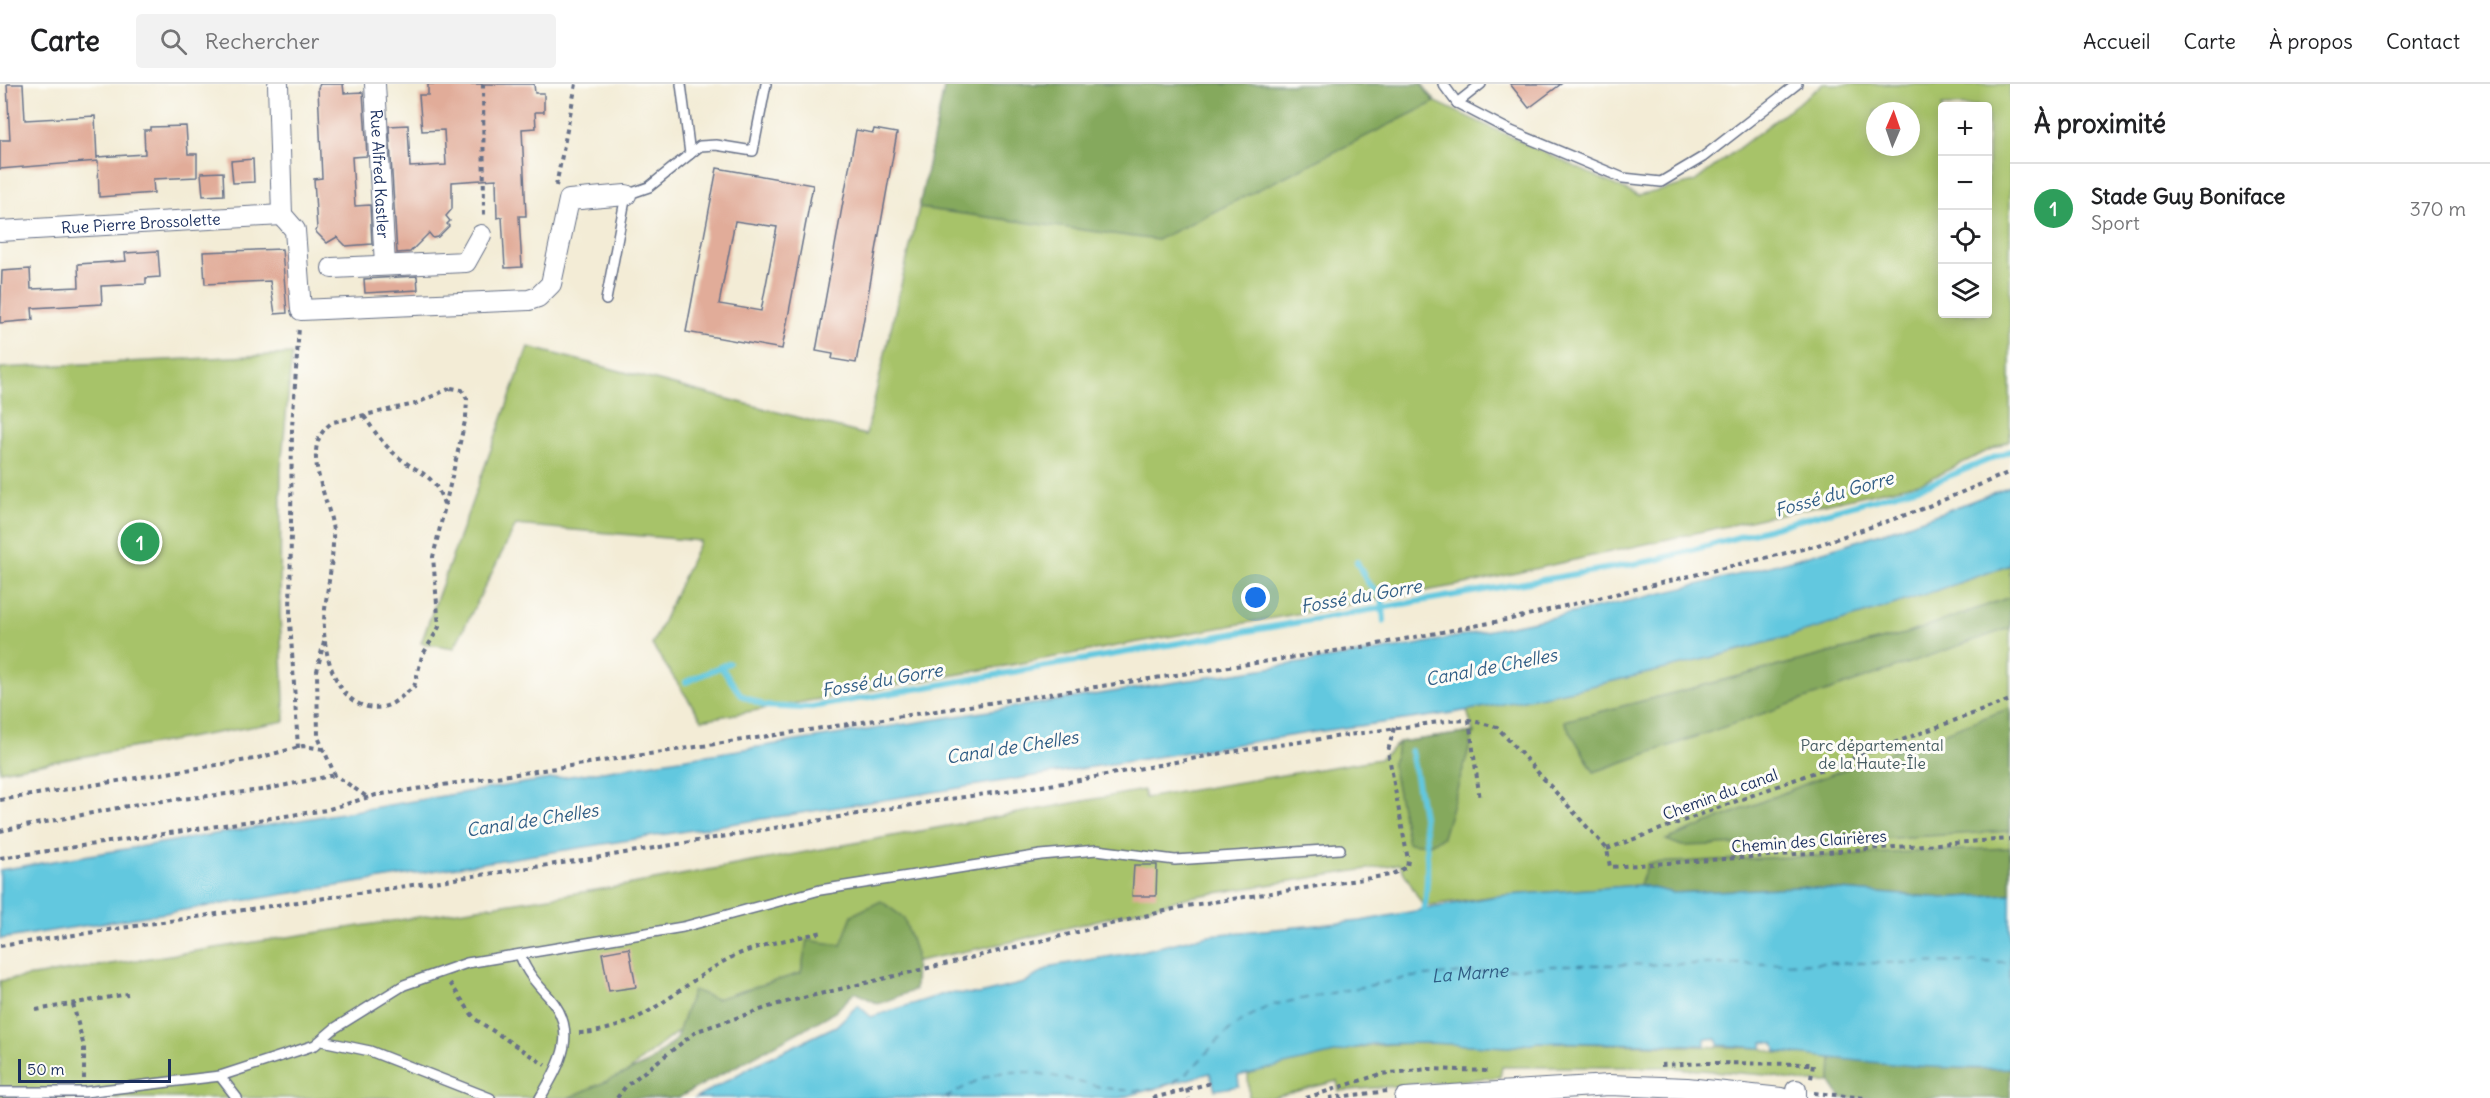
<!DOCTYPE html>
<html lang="fr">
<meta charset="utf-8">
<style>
:root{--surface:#fff;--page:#f2f2f2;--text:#202124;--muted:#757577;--line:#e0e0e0;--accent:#c8321e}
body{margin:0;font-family:Delius,sans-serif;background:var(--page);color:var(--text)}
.controls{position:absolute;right:18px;top:18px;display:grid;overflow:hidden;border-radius:6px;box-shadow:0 3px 15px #0003}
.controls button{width:54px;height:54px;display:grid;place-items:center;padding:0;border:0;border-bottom:2px solid var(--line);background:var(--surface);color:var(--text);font:30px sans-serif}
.compass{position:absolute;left:1866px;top:18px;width:54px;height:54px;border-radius:50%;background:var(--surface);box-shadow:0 3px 15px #0003;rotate:2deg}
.scale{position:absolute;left:18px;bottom:15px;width:153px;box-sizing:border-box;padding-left:6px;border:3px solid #1b2f5e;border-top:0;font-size:16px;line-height:21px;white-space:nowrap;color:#1b2f5e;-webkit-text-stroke:4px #fdfcf7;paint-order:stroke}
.you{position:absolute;left:1256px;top:514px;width:21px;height:21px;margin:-15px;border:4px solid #fff;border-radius:50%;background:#1a73e8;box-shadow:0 0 0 9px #1a73e833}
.badge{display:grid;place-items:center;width:39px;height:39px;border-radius:50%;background:var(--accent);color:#fff;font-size:20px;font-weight:700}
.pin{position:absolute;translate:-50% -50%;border:3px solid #fff;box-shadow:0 2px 6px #0006}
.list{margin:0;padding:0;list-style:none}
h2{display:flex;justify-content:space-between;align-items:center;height:78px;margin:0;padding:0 24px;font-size:26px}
h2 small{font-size:20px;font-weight:400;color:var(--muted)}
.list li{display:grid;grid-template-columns:39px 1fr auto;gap:18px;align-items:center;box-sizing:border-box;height:90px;padding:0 24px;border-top:2px solid var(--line)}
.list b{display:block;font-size:22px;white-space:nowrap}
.list p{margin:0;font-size:20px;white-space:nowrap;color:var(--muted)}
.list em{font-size:20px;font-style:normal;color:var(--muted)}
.icon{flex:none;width:33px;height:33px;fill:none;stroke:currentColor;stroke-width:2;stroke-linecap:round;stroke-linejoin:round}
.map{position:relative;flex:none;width:2010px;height:1014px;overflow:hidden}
header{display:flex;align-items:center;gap:36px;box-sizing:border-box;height:84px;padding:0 30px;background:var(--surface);border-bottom:2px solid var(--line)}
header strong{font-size:28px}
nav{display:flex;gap:33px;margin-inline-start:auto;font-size:21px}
.search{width:420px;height:54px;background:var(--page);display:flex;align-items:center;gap:15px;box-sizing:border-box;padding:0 21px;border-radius:6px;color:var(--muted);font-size:22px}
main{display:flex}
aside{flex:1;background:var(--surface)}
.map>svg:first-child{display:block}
.green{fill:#a7c369;stroke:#617964;stroke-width:1.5;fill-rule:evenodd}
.forest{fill:#85a95d;stroke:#506c5e;stroke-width:1.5}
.water{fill:#62c8df;stroke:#3e7c9e;stroke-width:1.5}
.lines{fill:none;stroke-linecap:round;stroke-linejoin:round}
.stream{stroke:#62c8df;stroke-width:6}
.ferry{stroke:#305d85;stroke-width:1.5;stroke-dasharray:8 6;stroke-linecap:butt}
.building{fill:#e1ac99;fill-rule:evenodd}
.service-casing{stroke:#677188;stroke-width:12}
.minor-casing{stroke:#677188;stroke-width:22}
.path{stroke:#677188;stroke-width:4;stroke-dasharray:4.5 4.5;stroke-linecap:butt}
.service{stroke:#fff;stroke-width:9}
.minor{stroke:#fff;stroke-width:20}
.labels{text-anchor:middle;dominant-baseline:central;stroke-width:6;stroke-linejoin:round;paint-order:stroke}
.street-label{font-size:16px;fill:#1b2f5e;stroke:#fdfcf7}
.park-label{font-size:16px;fill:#455b61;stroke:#fdfcf7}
.water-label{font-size:18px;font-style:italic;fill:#305d85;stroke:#fdfcf7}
</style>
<header>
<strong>Carte</strong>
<div class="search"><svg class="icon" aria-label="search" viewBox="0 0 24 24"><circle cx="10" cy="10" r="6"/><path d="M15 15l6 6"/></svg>Rechercher</div>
<nav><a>Accueil</a><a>Carte</a><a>À propos</a><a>Contact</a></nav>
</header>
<main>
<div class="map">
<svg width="2010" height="1014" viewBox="0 0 2010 1014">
<rect width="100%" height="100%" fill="#fdfcf7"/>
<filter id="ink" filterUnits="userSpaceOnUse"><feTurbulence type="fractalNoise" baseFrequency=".0167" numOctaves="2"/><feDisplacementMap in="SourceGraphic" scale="12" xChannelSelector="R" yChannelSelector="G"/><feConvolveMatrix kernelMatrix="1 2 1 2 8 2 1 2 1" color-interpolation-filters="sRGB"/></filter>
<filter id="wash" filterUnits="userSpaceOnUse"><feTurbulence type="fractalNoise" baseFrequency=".008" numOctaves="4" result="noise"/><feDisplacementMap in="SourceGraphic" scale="24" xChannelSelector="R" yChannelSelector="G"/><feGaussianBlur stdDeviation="1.35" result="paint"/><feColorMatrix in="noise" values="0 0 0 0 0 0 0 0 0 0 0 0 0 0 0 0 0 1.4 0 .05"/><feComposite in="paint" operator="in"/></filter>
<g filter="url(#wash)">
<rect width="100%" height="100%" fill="#f3ecd6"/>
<g class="green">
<path d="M 945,0 L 1422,0 L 1436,18 L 1638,112 L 1694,98 L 1823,0 L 2010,0 L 2010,356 L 1923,398 L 1476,498 L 702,636 L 652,561 L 700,457 L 516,441 L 454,564 L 421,559 L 528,263 L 866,351 L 919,124 ZM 1942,22 L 1988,22 L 1988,230 L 1942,230 ZM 1875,27 L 1911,27 L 1911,63 L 1875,63 Z"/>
<path d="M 292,270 L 281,384 L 280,532 L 285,637 L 0,687 L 0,284 Z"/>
<path d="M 2010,481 L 2010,810 L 1673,809 L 1640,801 L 1496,812 L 1423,822 L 1399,780 L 1190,813 L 1010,858 L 844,892 L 698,932 L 640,977 L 601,1014 L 0,1014 L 0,897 L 616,803 L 1143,706 L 1145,714 L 1380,675 L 1400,658 L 1473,648 L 1467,626 C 1650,589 1834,544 2010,481 Z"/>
<path d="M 1425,958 L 1509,963 L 1538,958 L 1761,964 L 1776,969 L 1803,968 L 1832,974 L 1831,998 L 1803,998 L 1766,991 L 1660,983 L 1502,983 L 1500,993 L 1339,1007 L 1337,997 L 1270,1014 L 1249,1014 L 1248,990 C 1309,971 1361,960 1425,958 Z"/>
</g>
<g class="forest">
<path d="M 945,0 L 1421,0 L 1435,18 L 1157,156 L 919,124 Z"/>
<path d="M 2010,513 L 2010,544 L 1594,688 L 1564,637 L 1908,549 Z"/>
<path d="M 2010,624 L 2010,747 L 1844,757 L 1682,762 L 1666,756 L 1813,697 Z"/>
<path d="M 1474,648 L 1443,753 L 1428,761 L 1408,759 L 1392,679 L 1400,658 Z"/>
<path d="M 2010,764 L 2010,810 L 1944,814 L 1800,803 L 1673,809 L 1640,801 L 1648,779 Z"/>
<path d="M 881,817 L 904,834 L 916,870 L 915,906 L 878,920 L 855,908 L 835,928 L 678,1014 L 568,1014 L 648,979 L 676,955 L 693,906 L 716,915 L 801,889 L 807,856 L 841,861 L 852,831 Z"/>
<path d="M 1832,974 L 1976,985 L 2010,984 L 2010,1014 L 1841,1014 L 1831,998 Z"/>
</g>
<g class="water">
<path d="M 2010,402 L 2010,481 C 1830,546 1641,597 1452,629 C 1400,637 1347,643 1295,651 L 0,855 L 0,786 L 467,708 L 1410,562 C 1613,522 1818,481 2010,402 Z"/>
<path d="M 1640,801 L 1673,809 L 1800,803 L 1943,814 L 2010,810 L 2010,984 C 1933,987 1854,976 1777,968 L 1774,959 L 1763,958 L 1762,964 L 1718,961 L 1717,955 L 1705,954 L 1705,961 L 1538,958 L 1509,963 L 1429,959 L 1372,960 L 1238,992 L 1239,1002 L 1215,1006 L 1210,989 L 1120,1014 L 696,1014 L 758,979 L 836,942 L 858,921 L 871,933 L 947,909 L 979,910 L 1024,899 L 1052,882 L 1137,868 L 1209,851 L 1361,837 L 1496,812 Z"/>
</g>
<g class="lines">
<g class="stream">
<path d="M 1357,478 L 1367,498 L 1382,512 L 1384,537"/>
<path d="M 721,583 L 741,611 L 765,622 L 806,624 L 1656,476 L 1932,399 L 2010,367"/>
<path d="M 686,598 L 729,579"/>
<path d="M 1411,667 C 1422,724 1434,774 1423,832"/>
</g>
<path class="ferry" id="s1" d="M 945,1014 C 961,1006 981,992 999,989 C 1052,981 1100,1014 1153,1005 C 1190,997 1201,971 1225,950 C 1239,937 1255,929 1272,921 L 1412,893 L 1566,881 L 2010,878"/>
</g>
<g id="blocks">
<g class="building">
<path d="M 7,0 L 23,0 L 25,36 L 95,32 L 97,75 L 97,73 L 145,70 L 144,46 L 150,46 L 150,43 L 186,42 L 188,70 L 197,70 L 197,93 L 153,95 L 154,109 L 99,113 L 98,77 L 0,85 L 0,56 L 10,56 Z"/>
<path d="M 320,0 L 343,0 L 344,9 L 363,8 L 367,72 L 352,73 L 355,122 L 370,121 L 372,160 L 346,162 L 337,153 L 327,159 L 315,147 L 317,145 L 314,95 L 322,94 L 318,4 Z"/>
<path d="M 428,0 L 534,0 L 535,9 L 544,9 L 544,28 L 535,28 L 536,44 L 522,45 L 526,132 L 519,132 L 522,183 L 505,184 L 502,133 L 497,134 L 496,95 L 452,98 L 452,125 L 446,132 L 450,137 L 447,140 L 449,142 L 438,153 L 433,154 L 429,149 L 410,168 L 397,169 L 389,42 L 408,41 L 410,83 L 446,81 L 444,46 L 422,47 L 419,11 L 428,11 Z"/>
<path d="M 1510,0 L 1561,0 L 1529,24 Z"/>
<path d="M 874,45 L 897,49 L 856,279 L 832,275 L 833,270 L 816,267 L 856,46 L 873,49 Z"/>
<path d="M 253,75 L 254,98 L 233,99 L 231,77 Z"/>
<path d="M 717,84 L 813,101 L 782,265 L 686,248 ZM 735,137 L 777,143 L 761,227 L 719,220 Z"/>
<path d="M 223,88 L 224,111 L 203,112 L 201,89 Z"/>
<path d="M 282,165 L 287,229 L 275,230 L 270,197 L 205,200 L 203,168 Z"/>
<path d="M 158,167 L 160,193 L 146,194 L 146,200 L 101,202 L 102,220 L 32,224 L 33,236 L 0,239 L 2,187 L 30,185 L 31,205 L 79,203 L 78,180 L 126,177 L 125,169 Z"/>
<path d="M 417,192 L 418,206 L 365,209 L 364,195 Z"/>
<path d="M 1134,781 L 1157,781 L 1156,812 L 1132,812 Z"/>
<path d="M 629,864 L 636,903 L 609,907 L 602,869 Z"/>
</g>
</g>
</g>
<g filter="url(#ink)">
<use href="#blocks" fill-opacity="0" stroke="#677188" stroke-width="1.5"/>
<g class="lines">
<g class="service-casing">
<g id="service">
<path d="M 681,0 L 690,70"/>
<path d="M 1443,0 L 1457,19 L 1511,47 L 1623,94 L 1661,98 L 1703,73 L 1797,0"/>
<path d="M 1457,19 L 1481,0"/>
<path d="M 606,216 L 626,111 L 649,103 L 700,62 L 716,61 L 753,67 L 766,0"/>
<path d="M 520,871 C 526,888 537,900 549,913 C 579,947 561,980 540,1014"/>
<path d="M 322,957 L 370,967 L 490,1014"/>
<path d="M 220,992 L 237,1014"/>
<path d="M 0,1008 L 85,1008 L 220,992 L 315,961 L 335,944 L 404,901 L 467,879 L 683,843 L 820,806 L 1041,771 L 1097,766 L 1175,776 L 1340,765"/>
</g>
</g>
<g class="minor-casing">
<g id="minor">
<path d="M 278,0 L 282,131"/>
<path id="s2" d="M 375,0 L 385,181"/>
<path d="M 282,131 L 295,146 L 301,226 L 529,216 L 538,213 L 551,200 L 569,116 L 626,111"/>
<path id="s3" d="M 0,147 L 282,131"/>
<path d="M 332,184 L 466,178 L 481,151"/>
<path d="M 1796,1006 L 1796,1014"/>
<path d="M 1405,1014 L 1609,1001 L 1687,1004 L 1781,1014"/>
</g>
</g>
<g class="path">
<path d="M 483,0 L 484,134"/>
<path d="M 556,102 L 576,0"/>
<path d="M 451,304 L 462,306 L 467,315 L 466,333 L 433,473 L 439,543 L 422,572 L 414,603 C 404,610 394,621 383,623 C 338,631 322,569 324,536 C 326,507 334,478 333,449 C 332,416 295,363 333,338 L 415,320 Z"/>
<path d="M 364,332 C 374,347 383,360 397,372 C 420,391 433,387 444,420"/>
<path d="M 324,557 L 317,587 L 318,653 L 335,691 L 367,713"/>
<path d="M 1469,636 L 1480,716"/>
<path d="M 298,664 L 290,537 L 292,343 L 299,243"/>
<path d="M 0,716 L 254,675 L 303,662 L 323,665"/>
<path d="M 0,747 L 138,720 L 262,706 L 335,691"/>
<path d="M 1607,765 L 2010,616"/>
<path d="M 0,774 L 326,726 L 376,711 L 1362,563 L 1511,535 L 1815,462 L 1917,427 L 2010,388"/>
<path d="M 0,862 L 589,775 L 929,718 L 1063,699 L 1223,669 L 1446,637 L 1469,636 L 1497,643 L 1607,765 L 1610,783 L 2010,755"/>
<path d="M 450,899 L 475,935 L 545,981"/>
<path d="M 73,920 L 84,963 L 84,996"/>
<path d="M 36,926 L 128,910"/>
<path d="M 579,949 C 643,947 678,901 730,874 C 759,860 792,855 823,848"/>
<path d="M 1661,981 L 1707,979 L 1813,980 L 1811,995"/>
<path d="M 1187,1005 L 1189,1014"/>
<path d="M 1814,1009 L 1867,1014"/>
<path d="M 617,1014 L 626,1002 L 697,947 L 778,920 L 1186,822 L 1390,791 L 1407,783 L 1408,776 L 1388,667 L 1394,644"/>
<path d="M 1153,1014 L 1211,999"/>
<path d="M 1306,1014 L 1381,990 L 1429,985 L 1490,987"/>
<path d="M 1329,1014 L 1388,1007"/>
</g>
<use href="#service" class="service"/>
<use href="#minor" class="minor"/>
</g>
</g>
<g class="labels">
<g class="street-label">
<text stroke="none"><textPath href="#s2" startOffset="90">Rue Alfred Kastler</textPath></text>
<text stroke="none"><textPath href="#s3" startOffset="141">Rue Pierre Brossolette</textPath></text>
<text transform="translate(1720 710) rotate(-20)">Chemin du canal</text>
<text transform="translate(1809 757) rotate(-4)">Chemin des Clairières</text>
</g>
<g class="park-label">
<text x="1872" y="661">Parc départemental<tspan x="1872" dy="18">de la Haute-Île</tspan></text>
</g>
<g class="water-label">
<text transform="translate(1834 410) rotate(-16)">Fossé du Gorre</text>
<text transform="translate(1361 512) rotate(-10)">Fossé du Gorre</text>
<text transform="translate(1491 583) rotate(-11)">Canal de Chelles</text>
<text transform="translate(882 596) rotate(-10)">Fossé du Gorre</text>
<text transform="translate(1012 663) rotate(-9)">Canal de Chelles</text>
<text transform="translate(532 736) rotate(-9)">Canal de Chelles</text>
<text stroke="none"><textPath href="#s1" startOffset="564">La Marne</textPath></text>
</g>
</g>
</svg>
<div class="controls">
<button>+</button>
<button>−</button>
<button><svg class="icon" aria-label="locate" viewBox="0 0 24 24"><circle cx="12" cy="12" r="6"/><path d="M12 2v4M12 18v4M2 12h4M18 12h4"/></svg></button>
<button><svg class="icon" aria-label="layers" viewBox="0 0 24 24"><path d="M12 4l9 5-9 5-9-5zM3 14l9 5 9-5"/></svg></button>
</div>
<svg class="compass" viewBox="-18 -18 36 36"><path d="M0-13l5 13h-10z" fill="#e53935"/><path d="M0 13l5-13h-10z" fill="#757577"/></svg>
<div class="scale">50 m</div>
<div class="you"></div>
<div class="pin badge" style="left:140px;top:458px;background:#2e9e5b">1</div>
</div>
<aside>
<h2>À proximité<small></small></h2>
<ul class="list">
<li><span class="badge" style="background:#2e9e5b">1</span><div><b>Stade Guy Boniface</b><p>Sport</p></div><em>370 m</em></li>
</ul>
</aside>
</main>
